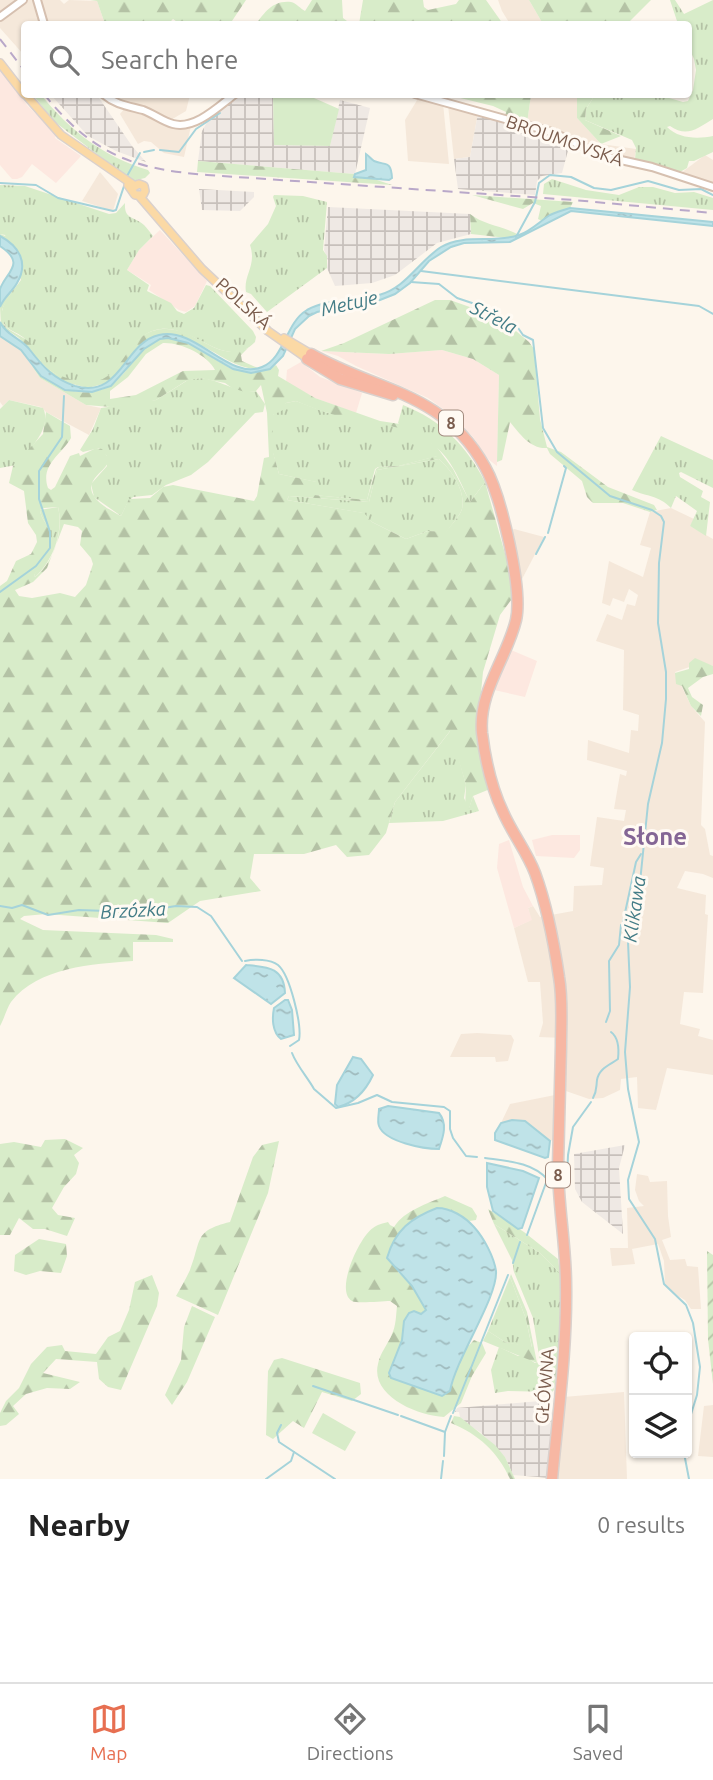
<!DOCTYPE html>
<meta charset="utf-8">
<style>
:root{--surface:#fff;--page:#f2f2f2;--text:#222;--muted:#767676;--line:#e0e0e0;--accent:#e76f51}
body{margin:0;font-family:Ubuntu,sans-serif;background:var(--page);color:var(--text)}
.controls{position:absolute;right:21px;bottom:21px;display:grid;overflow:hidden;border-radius:7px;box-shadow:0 2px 5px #0004}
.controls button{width:63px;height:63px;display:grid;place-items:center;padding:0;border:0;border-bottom:2px solid var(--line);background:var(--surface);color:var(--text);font:35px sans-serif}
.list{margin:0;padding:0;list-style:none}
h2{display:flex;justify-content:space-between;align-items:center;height:91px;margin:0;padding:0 28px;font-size:30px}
h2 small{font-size:23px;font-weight:400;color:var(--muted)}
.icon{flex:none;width:38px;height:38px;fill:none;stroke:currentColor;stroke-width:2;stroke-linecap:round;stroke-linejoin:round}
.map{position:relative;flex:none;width:713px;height:1479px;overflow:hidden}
.search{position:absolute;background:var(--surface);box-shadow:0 2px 5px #0004;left:21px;right:21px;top:21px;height:77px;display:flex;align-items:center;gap:18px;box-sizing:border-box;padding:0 24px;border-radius:7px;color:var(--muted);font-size:26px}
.sheet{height:203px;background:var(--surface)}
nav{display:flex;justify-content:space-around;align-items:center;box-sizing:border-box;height:98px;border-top:2px solid var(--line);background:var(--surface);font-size:19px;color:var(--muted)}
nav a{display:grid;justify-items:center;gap:4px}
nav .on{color:var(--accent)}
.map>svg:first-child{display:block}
.residential{fill:#f5e8da}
.commercial{fill:#fde8e0}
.industrial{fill:url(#industrial-grid)}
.grass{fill:url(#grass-tufts)}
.forest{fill:url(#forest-firs);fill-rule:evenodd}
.park{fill:#d8ecc9}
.garden{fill:url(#garden-furrows)}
.water{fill:url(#water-ripples);stroke:#a5d3da;stroke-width:2}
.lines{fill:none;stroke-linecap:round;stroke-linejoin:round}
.stream{stroke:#a5d3da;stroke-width:2}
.secondary-casing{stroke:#d6c0b0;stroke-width:10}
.primary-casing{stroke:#dad1cd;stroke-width:10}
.highway-casing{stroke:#dad1cd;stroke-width:13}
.secondary{stroke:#fff;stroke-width:6}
.primary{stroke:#fbd9a5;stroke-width:7}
.highway{stroke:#f7b7a3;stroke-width:10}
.rail{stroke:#b9a8c9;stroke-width:2;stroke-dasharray:10 7;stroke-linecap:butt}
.labels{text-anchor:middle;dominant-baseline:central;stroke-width:6;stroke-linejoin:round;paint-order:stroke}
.shield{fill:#fffaf3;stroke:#a28b7f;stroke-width:2}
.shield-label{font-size:16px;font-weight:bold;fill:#7a5c4d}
.street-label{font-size:18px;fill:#7a5c4d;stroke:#fffaf3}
.water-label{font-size:19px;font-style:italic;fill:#437c86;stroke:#fffaf3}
.district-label{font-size:24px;font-weight:bold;fill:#846695;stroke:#fffaf3}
</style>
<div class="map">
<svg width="713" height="1479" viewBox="0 0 713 1479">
<defs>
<pattern id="industrial-grid" width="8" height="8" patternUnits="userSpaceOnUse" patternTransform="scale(1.75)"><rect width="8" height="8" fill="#efe9e4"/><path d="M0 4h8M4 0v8" fill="none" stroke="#c7c0bb"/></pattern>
<pattern id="grass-tufts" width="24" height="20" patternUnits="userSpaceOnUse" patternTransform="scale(1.75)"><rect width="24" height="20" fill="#d8ecc9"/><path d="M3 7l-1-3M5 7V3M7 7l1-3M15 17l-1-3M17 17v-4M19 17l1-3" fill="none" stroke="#b4c2a5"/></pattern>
<pattern id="forest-firs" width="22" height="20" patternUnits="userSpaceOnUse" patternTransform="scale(1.75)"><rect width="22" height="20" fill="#d8ecc9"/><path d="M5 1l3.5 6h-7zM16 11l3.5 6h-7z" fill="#b4c2a5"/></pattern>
<pattern id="garden-furrows" width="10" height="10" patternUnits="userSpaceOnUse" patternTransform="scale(1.75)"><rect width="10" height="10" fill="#d8ecc9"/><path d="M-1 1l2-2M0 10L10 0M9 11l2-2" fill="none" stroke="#b4c2a5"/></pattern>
<pattern id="water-ripples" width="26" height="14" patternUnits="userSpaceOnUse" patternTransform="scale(1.75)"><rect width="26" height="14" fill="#bfe3e8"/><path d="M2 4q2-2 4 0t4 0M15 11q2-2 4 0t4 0" fill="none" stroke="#a0bbbe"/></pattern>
</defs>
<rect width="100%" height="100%" fill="#fdf6ec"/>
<g class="residential">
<path d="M 0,0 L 34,0 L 41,24 L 24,24 L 24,55 L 0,28 Z"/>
<path d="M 40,0 L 60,0 L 64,4 L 69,0 L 97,1 L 105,24 L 46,24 Z"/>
<path d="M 498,0 L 529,0 L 543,24 L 510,24 L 502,11 Z"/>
<path d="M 107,95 L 190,95 L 186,111 L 169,121 L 164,116 L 119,102 Z"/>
<path d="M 531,95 L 577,95 L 577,118 L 601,144 L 636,149 L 634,161 L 617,159 L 527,123 Z"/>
<path d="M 419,97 L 443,103 L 449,164 L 408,161 L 405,120 Z"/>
<path d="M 448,105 L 478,113 L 470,157 L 454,159 Z"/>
<path d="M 125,108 L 144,113 L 178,128 L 191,126 L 184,157 L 164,153 L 151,142 L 144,141 L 138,144 L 120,114 Z"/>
<path d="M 705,155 L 713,160 L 713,184 L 681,173 Z"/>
<path d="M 100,172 L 118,194 L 113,211 L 82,201 Z"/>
<path d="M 0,336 L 21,350 L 40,378 L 86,405 L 101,408 L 89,435 L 46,412 L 41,407 L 9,400 L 3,406 L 0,402 Z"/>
<path d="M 671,508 L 694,519 L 690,526 L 713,539 L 713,666 L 701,663 L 675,672 L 691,706 L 705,722 L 701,825 L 705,829 L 710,855 L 713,856 L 713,878 L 703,874 L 685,871 L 677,888 L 706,895 L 705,914 L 708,915 L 703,993 L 684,992 L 680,1024 L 700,1029 L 698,1036 L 713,1040 L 713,1075 L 667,1068 L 656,1110 L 638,1108 L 637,1077 L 621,1079 L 620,1090 L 603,1098 L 589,1099 L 563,1090 L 564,1038 L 539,1037 L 543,1023 L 540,982 L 528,982 L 514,928 L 531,920 L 528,908 L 533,906 L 540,917 L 573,911 L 574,886 L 602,885 L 604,868 L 590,866 L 597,817 L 624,821 L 626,810 L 614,809 L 620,774 L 626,776 L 627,771 L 587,760 L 588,740 L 629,753 L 631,730 L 638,731 L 639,715 L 623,710 L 624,650 L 596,641 L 607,614 L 622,620 L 627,604 L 635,606 L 638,595 L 629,589 L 624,602 L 613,598 L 610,606 L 602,603 L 609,561 L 643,577 L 651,548 L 640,545 L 650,512 Z"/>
<path d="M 514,529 L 544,537 L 521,581 L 510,532 Z"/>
<path d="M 477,1033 L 511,1035 L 514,1040 L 508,1061 L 496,1062 L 495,1057 L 450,1057 L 461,1034 Z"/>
<path d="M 555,1095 L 554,1140 L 550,1141 L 523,1121 L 501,1123 L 510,1104 Z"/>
<path d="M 637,1174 L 648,1176 L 650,1182 L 667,1181 L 668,1216 L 671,1237 L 662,1240 L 670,1260 L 685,1259 L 687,1266 L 698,1267 L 701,1309 L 691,1309 L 685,1300 L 673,1293 L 665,1284 L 664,1261 L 658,1244 L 632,1249 L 635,1264 L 612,1266 L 610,1248 L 628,1248 L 627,1208 L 644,1206 L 639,1201 L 635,1190 Z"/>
<path d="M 624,1392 L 627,1479 L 556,1479 L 563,1397 Z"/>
<path d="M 713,1405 L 713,1457 L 698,1456 L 704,1406 Z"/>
</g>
<g class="commercial">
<path d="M 0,69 L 27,105 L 56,135 L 55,138 L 81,156 L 56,183 L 32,164 L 22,177 L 17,179 L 12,179 L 0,165 Z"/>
<path d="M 160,230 L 207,281 L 195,306 L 186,312 L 179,310 L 149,290 L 151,285 L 127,270 L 139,250 Z"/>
<path d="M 442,350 L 473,359 L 499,375 L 497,466 L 488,459 L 473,437 L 454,417 L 428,398 L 356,366 L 338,356 L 321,351 L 389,354 Z"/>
<path d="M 301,362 L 320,377 L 362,393 L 356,413 L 315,398 L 286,382 L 287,370 Z"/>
<path d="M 511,650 L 537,661 L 525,697 L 494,690 Z"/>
<path d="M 552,835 L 580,835 L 580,850 L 574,858 L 536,856 L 532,840 Z"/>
<path d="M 509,840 L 523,887 L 533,906 L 528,908 L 532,920 L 514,928 L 497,868 L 499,844 Z"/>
</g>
<g class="industrial">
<path d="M 51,95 L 97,95 L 132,146 L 146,162 L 116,151 L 88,136 Z"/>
<path d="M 240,95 L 273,95 L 274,144 L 330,146 L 340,100 L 370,108 L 355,174 L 198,161 L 202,131 L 210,117 Z"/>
<path d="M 478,113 L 527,128 L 553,134 L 570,143 L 562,173 L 542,176 L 537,181 L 535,195 L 458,189 L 454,159 L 470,157 Z"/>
<path d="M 199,189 L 254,192 L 254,197 L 240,211 L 202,210 Z"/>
<path d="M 328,207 L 470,214 L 471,234 L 437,243 L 395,275 L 372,283 L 335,286 L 327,268 L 328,260 L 324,250 Z"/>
<path d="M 625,1145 L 619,1168 L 623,1234 L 582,1202 L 575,1189 L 574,1154 Z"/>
<path d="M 552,1400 L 550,1478 L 513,1475 L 505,1457 L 480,1432 L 465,1423 L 460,1417 L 459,1412 L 455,1412 L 457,1408 Z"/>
</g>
<g class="grass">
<path d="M 670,0 L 675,0 L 684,14 L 713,0 L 713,119 C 698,128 687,138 670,126 L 667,127 C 679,139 698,139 713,136 L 713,152 L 694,161 L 689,161 L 687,168 L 680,172 L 638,160 L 635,159 L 636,148 L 632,140 L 585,120 L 586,109 L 595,95 L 659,95 L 683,102 L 688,101 L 693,90 L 696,70 L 694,59 L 689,48 L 688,24 L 678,24 Z"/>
<path d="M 33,95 L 41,95 C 71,131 102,156 148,170 L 150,173 L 145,178 L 132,181 L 55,122 Z"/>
<path d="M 552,179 L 586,190 L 619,195 L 639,187 L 653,187 L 675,193 L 694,192 L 713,198 L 713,210 L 543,194 L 544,184 Z"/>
<path d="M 0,185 L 25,186 L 109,214 L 116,213 L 125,203 C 124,220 134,216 144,225 C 147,228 150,232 153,236 L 139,250 L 127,270 L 149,285 L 147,291 L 171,303 L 177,311 L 184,314 L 194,308 L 206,285 L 210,286 L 253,331 L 256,337 L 255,342 C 226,372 196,326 161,329 C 129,332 126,373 97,382 C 81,387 53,376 43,364 C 36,355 32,346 24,338 C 15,330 4,331 2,317 C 0,304 14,290 21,280 L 5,235 L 0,234 Z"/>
<path d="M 274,195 L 303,196 L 327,202 L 323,250 L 327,256 L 327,268 L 267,312 L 251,294 L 246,292 C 243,275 257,266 250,245 L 268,224 L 276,206 L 273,197 Z"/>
<path d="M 200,378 C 222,380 235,393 256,391 L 265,404 L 263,412 L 255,413 L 208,462 L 191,475 L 166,485 L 152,495 L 133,497 L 128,502 L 121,516 L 94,497 L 91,484 L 107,466 L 107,456 L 99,448 L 83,452 L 80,450 L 93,429 L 101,408 L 156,400 L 188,380 Z"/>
<path d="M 9,400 L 43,408 C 53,428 28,451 16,465 L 0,468 L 0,409 Z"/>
<path d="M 296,401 L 328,413 L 403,428 L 398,423 L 403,405 C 441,420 467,446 485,482 L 470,502 C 460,482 450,453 428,442 L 432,445 L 438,456 L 398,466 L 378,467 L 375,469 L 367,500 L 313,495 L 316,482 L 279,474 L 273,453 L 273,415 L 286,403 Z"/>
<path d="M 661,436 L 713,460 L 713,488 L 681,472 L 679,473 L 680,477 L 703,491 L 701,497 L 710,502 L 706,536 L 690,526 L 697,511 L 676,496 L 671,508 C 658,495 648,497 632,490 Z"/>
<path d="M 439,459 C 451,470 466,490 462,509 C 460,516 450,526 446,533 L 428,531 L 406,539 L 372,522 L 363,513 L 287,500 L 289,496 L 369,502 L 377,470 Z"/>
<path d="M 58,507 C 64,531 53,561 35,577 L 34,575 C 41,562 55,547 50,531 C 47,523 41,519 40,510 Z"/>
<path d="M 451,730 L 466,785 L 464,798 L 469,808 L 473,796 L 479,811 L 443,821 L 389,823 L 395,802 Z"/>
<path d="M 494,1224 L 540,1253 L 563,1276 L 561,1333 L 554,1390 L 552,1392 L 508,1391 L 495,1393 L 491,1370 L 499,1347 L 518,1356 L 524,1356 L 535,1363 L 540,1362 L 533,1318 L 514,1272 L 512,1260 Z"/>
<path d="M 510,1277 L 526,1319 L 532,1348 L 505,1342 L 488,1331 Z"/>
</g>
<g class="forest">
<path d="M 90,0 L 246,0 L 230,24 L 180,24 L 173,19 L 168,24 L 105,24 L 97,1 Z"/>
<path d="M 312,0 L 342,0 L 343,18 L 351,24 L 256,24 C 265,12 273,0 291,2 C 296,3 301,9 305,11 Z"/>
<path d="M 363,0 L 423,0 L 424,7 L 428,10 L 456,4 L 459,0 L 486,0 L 503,24 L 359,24 Z"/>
<path d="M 529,0 L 651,0 L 627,24 L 543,24 Z"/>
<path d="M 448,95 L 531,95 L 527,123 L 505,116 L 506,112 L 493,106 Z"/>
<path d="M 577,95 L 595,95 L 586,109 L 585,120 L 621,136 L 601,144 L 577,118 Z"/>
<path d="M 198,161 L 355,174 L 354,177 L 368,177 L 392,185 L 197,172 Z"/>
<path d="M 472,195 L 573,202 L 570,208 L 556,212 L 542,221 L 538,219 L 541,206 L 533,203 L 523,209 Z"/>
<path d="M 470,214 C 484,225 503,226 519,235 L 507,238 L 471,234 Z"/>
<path d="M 0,234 C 50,250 13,284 2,310 L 4,325 C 11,333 22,335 30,343 C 36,349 38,359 44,365 C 51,373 63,377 73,380 C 126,395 120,331 163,329 C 197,327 216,363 248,348 L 241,355 L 242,361 L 260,369 C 236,369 223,356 202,346 C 190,341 176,338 164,334 L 138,348 L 110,382 L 88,388 L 61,381 L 49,374 L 19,338 L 1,326 L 0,307 L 17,283 L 19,251 L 13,243 L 0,236 Z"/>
<path d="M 435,300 L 450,300 L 481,311 L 500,325 L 510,326 L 529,342 L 534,349 L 540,419 L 547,447 L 561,452 L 608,487 L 654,505 L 657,510 L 650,512 L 623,503 L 593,503 L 587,497 L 582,481 L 550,454 L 547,448 C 530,449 520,434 510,422 L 502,460 L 497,462 L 499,375 L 473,359 L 442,350 L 389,354 L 321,351 L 344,343 Z"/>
<path d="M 168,338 L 188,343 L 233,370 L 270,369 L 276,365 L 279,370 L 278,376 L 315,398 L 380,421 L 400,424 L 436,446 L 453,469 L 470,502 L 485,482 L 511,575 L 514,596 L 500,615 L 483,672 L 478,723 L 490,789 L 473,796 L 469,809 L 465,808 L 466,785 L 450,731 L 395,802 L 386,833 L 369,855 L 347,857 L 336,845 L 304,854 L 254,854 L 250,878 L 261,891 L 200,901 L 168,923 L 46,914 L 24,916 L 20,919 L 43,930 L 156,935 L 173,939 L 173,942 L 133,942 L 133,961 C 93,964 38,967 11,1002 C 7,1008 4,1019 0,1026 L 0,586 L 7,581 L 16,561 L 31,554 L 37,542 L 36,535 L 28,523 L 24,491 L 9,483 L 13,466 L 43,434 L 46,412 L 70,426 L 71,438 C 61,455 40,465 48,488 L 51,490 L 55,487 L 70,456 L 79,453 L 80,456 L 96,448 L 102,449 L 107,456 L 108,463 C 104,470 97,474 93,481 C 84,497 110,510 121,516 L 129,499 L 150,498 L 163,487 L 173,485 L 254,501 L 257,496 L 264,458 L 269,457 L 267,413 L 261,385 L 256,391 L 245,392 L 232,388 L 225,383 L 200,378 L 186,381 L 156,400 L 144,403 L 111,407 L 86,405 L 40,378 L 32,366 C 44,379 61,390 79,392 C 133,396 126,342 168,338 ZM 163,343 C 180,342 208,355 215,370 L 183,371 L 136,395 L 110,399 L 110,391 L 128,377 L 146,354 ZM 296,401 C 315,409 334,416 355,420 C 385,427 422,424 437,456 L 398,466 L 379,467 L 376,469 L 367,500 L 314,495 L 317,482 L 279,474 L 273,452 L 273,415 L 283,410 L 286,403 ZM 439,459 C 451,470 466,490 462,509 C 460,516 450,526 446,532 L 428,531 L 406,539 L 372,522 L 364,513 L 287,500 L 289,496 L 369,502 L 377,470 ZM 58,507 C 64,531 54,562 35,577 L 34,575 C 43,563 56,548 50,531 C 47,523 41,519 40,510 L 44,508 ZM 64,524 L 78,527 L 82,531 L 80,545 L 91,558 L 93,564 L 86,585 L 75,597 L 60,593 L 32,598 L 19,596 L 15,590 L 33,582 L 47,568 Z"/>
<path d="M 695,658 L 713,666 L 713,674 L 703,677 L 688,688 L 692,697 L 703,705 L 701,716 L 691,706 L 682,686 L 676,684 L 675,673 L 689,669 L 689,663 Z"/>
<path d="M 65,1139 L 83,1148 L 74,1155 L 79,1163 L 76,1174 L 64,1187 L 52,1208 L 58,1215 L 75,1218 L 67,1236 L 45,1229 L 33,1229 L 19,1218 L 10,1235 L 0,1235 L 0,1144 L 14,1142 L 41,1147 L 45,1140 Z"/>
<path d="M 279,1141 L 268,1193 L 218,1315 L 176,1296 C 181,1287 186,1279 190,1270 C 202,1240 193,1231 230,1222 L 253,1157 L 262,1145 Z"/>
<path d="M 445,1196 L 472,1208 L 477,1216 L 476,1220 L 469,1221 L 454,1212 L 398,1272 L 412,1286 L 426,1310 L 421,1314 L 414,1311 L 409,1313 L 404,1321 L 402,1340 L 389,1373 L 391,1377 L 442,1396 L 450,1391 C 453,1372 460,1353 474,1340 L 482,1343 L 486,1353 L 472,1376 L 461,1403 L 444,1417 C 418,1416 370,1396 378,1364 C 380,1353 388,1344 392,1334 C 396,1326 396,1315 397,1306 L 390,1301 C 382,1301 357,1304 352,1301 C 334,1291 360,1236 373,1228 C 376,1225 384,1223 388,1222 L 390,1225 L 394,1227 C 405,1210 427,1204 445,1196 Z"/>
<path d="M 488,1209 L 524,1232 L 558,1259 L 560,1273 L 540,1253 L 494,1224 Z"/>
<path d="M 39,1239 L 66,1244 L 67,1256 L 61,1273 L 40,1271 L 26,1275 L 14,1271 L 15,1255 Z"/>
<path d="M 511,1274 L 527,1312 L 537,1363 L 483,1341 L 488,1331 L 505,1342 L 532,1347 L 526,1319 L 510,1277 Z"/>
<path d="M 152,1275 L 159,1293 L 157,1306 L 121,1390 L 108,1387 L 99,1379 L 97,1362 L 56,1359 L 43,1373 L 80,1382 L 70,1389 L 47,1388 L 26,1394 L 13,1406 L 19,1414 L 6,1425 L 0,1426 L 0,1413 L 6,1401 L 19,1388 L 31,1364 L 47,1347 L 62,1345 L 65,1351 L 96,1354 L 108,1337 L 120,1331 L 129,1310 L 135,1282 Z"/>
<path d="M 192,1306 L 215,1317 L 187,1382 L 172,1405 L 165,1395 L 181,1360 L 184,1327 Z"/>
<path d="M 282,1358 L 360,1383 L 361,1394 L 352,1401 L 322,1392 L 304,1428 L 293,1421 L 273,1439 L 266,1435 L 268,1371 L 274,1360 Z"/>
<path d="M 454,1416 L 460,1417 L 495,1445 L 505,1457 L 515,1479 L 510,1479 C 498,1452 478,1434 451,1423 Z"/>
</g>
<g class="park">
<path d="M 273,95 L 314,95 L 314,98 L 339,109 L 330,146 L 274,145 Z"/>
<path d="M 323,1413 L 356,1432 L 345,1451 L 312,1433 Z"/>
</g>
<path class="garden" d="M 707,1251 L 713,1255 L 713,1384 L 708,1339 Z"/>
<g class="water">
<path d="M 366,154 C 369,156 371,159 374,161 C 386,166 391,160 392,178 L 389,180 L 354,177 L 355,174 L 366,170 Z"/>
<path d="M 570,208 L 713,222 L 713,226 L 571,211 L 510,242 L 464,243 L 451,247 L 429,261 L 410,283 L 395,294 L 380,300 L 317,312 L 309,316 L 295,329 L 283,356 L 270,369 L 251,373 L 233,369 L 188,343 L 168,338 L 160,339 L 144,349 L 111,386 L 92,392 L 65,390 L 41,376 L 21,350 L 0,336 L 0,322 C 6,335 22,339 30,350 C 43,367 54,379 75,386 C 122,399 123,343 159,335 C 196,326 229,381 262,367 C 285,358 285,323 307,310 C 329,298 356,302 379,295 C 406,288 419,261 441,247 C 465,233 494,244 519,235 C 531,231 540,221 550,215 C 556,212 563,210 570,208 Z"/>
<path d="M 0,236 C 19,246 29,263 17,283 C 12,292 4,297 0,307 C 0,302 0,294 0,289 C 6,272 27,264 0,246 Z"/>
<path d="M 246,965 C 267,967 284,967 285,993 L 271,1004 L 234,978 Z"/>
<path d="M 285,1000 L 288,1000 L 292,1010 L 294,1035 L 281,1039 C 272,1032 272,1018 274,1008 Z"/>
<path d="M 353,1057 L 361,1059 L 373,1075 C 366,1090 354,1103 338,1107 L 335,1104 L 337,1085 Z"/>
<path d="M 388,1106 L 439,1113 C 448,1124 443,1137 439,1149 C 424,1149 385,1142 379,1126 C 377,1121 379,1114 379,1109 Z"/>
<path d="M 512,1120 L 525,1121 L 550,1141 L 548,1157 L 545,1158 L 495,1140 L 495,1133 L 501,1123 Z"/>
<path d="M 487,1163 L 523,1171 L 539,1178 L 522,1228 L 518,1229 L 493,1211 L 487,1187 Z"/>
<path d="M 437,1208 C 451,1208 465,1217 474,1227 C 484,1238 494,1257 496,1271 C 498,1297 456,1358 450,1391 L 442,1396 L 391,1378 L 389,1373 L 402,1340 L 404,1321 L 409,1313 L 414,1311 L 421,1314 L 426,1310 L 412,1286 L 387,1258 C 395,1230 411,1218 437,1208 Z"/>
</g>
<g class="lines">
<g class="stream">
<path d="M 160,150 L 179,152 L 196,129 L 220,113"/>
<path d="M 144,152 L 154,150"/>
<path d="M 127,176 L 140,153"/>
<path d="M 0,183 L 36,185 L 58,198 L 113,211 L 116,210 L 124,186"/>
<path d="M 516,237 L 535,202 L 539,183 L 550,175 L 571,177 L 594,188 L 611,190 L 648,181 L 679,190 L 701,189 L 713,195"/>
<path d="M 421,271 L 699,306 L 713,314"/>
<path d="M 411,282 L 439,284 L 457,298 L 478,305 L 496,318 L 516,325 L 523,335 L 533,340 L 543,428 L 557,452 L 610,496 L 652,510 L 661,516 L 664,522 L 659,563 L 658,623 L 666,672 L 666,699 L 662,743 L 648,804 L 639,892 L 629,927 L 628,942 L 630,987 L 625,1052 L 628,1089 L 639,1142 L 628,1180 L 629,1199 L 655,1239 L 664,1284 L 686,1305 L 693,1323 L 700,1367 L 697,1395 L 687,1427"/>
<path d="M 548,533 L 566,468 L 564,466"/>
<path d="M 536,554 L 545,537"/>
<path d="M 0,592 L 36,566 L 50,548 L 50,532 L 39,499 L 39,471 L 62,437 L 64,396"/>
<path d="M 0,906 L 12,908 L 22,905 L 48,915 L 79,910 L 107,911 L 119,915 L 176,906 L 197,907 L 211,916 L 242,961"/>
<path d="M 623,922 L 636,862 L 641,854"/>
<path d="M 245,961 C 255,959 270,959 278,965 C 290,975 302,1025 299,1040 L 290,1046"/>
<path d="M 606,1022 L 610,1011 L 609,961 L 619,945 L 621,925"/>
<path d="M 292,1053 C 297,1066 308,1078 314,1089 L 336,1108 L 358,1103 L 377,1095 L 392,1102 L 444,1107 L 450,1111 L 450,1129 L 453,1138 L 466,1156 L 477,1157"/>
<path d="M 593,1098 C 597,1091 596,1088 597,1080 C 599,1068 610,1065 618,1059 C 619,1050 619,1038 611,1032"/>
<path d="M 485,1158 C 507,1161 533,1162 548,1180"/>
<path d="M 563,1180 L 567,1179 L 568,1155 L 573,1127 L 591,1102"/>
<path d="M 527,1235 L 547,1180"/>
<path d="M 513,1263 L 520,1242"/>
<path d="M 313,1386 L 398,1415"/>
<path d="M 453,1413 L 508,1275"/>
<path d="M 401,1416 L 445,1432"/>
<path d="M 281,1425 L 277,1433 L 279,1442 L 335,1479"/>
<path d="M 684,1453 L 689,1479"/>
<path d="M 444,1456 L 445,1432 L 451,1416"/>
<path d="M 266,1479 L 291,1461 L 294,1452"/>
<path d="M 441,1479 L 443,1461"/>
</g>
<g class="secondary-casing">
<g id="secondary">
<path d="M 37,0 L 44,24"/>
<path d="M 0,17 L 23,0"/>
<path d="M 103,94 C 116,105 128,106 143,110 C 154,114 162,121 173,124 C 195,130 219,106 235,94"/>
<path d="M 415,94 L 552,132 L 603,156 L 652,167 L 713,187"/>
</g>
</g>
<g class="primary-casing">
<g id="primary">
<path d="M 0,63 L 24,94"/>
<path d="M 25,94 L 61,135 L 135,186"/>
<path d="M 128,185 L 135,195 L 143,195 L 145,191 L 144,186 L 139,184 L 135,186"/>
<path d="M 140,197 L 202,269 L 268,331 L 305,357"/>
<path d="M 284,338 L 311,354"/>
</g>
</g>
<g class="highway-casing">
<g id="highway">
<path d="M 311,354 C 378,392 443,391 485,467 C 501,495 523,589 516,620 C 507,658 478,692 482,733 C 485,758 492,789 503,812 C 512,833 527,852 535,873 C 547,906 554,943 559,977 C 563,1000 561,1023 561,1046 C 560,1086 559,1126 558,1166 C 558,1205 566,1245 566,1285 C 567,1349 558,1415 552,1479"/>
<path d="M 307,359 L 340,379 L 393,395"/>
</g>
</g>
<use href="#secondary" class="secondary"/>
<use href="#primary" class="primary"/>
<use href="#highway" class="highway"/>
<g class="rail">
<path d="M 0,39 L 24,70"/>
<path d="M 44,94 C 92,154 132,169 207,175 L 574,200 L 713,213"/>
</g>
</g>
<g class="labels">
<g class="shield">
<rect x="439" y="410.5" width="24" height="25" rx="5"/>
<rect x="546" y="1162.5" width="24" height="25" rx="5"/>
</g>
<g class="shield-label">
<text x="451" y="423">8</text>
<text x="558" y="1175">8</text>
</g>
<g class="street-label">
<text transform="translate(565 140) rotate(19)">BROUMOVSKÁ</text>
<text transform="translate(244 303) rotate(42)">POLSKÁ</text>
<text transform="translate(544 1386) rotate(-85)">GŁÓWNA</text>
</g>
<g class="water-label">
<text transform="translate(349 303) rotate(-13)">Metuje</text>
<text transform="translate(494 317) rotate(27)">Střela</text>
<text transform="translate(634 909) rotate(-82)">Klikawa</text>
<text transform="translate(133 910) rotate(-3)">Brzózka</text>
</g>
<g class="district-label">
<text x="655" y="836">Słone</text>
</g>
</g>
</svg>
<div class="controls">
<button><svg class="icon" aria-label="locate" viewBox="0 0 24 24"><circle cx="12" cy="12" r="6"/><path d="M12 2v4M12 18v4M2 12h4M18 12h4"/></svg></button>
<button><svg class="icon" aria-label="layers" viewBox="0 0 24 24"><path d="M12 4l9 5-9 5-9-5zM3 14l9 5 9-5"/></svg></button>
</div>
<div class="search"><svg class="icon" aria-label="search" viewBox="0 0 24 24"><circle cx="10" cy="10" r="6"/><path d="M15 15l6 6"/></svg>Search here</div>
</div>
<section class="sheet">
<h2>Nearby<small>0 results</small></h2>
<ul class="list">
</ul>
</section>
<nav>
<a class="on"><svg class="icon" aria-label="map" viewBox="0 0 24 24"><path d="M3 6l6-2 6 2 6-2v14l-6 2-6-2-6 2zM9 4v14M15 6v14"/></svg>Map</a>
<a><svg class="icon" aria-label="directions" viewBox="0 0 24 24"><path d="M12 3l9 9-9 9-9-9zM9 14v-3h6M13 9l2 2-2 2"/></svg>Directions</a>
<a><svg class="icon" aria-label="saved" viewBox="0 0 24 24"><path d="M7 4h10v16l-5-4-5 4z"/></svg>Saved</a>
</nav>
